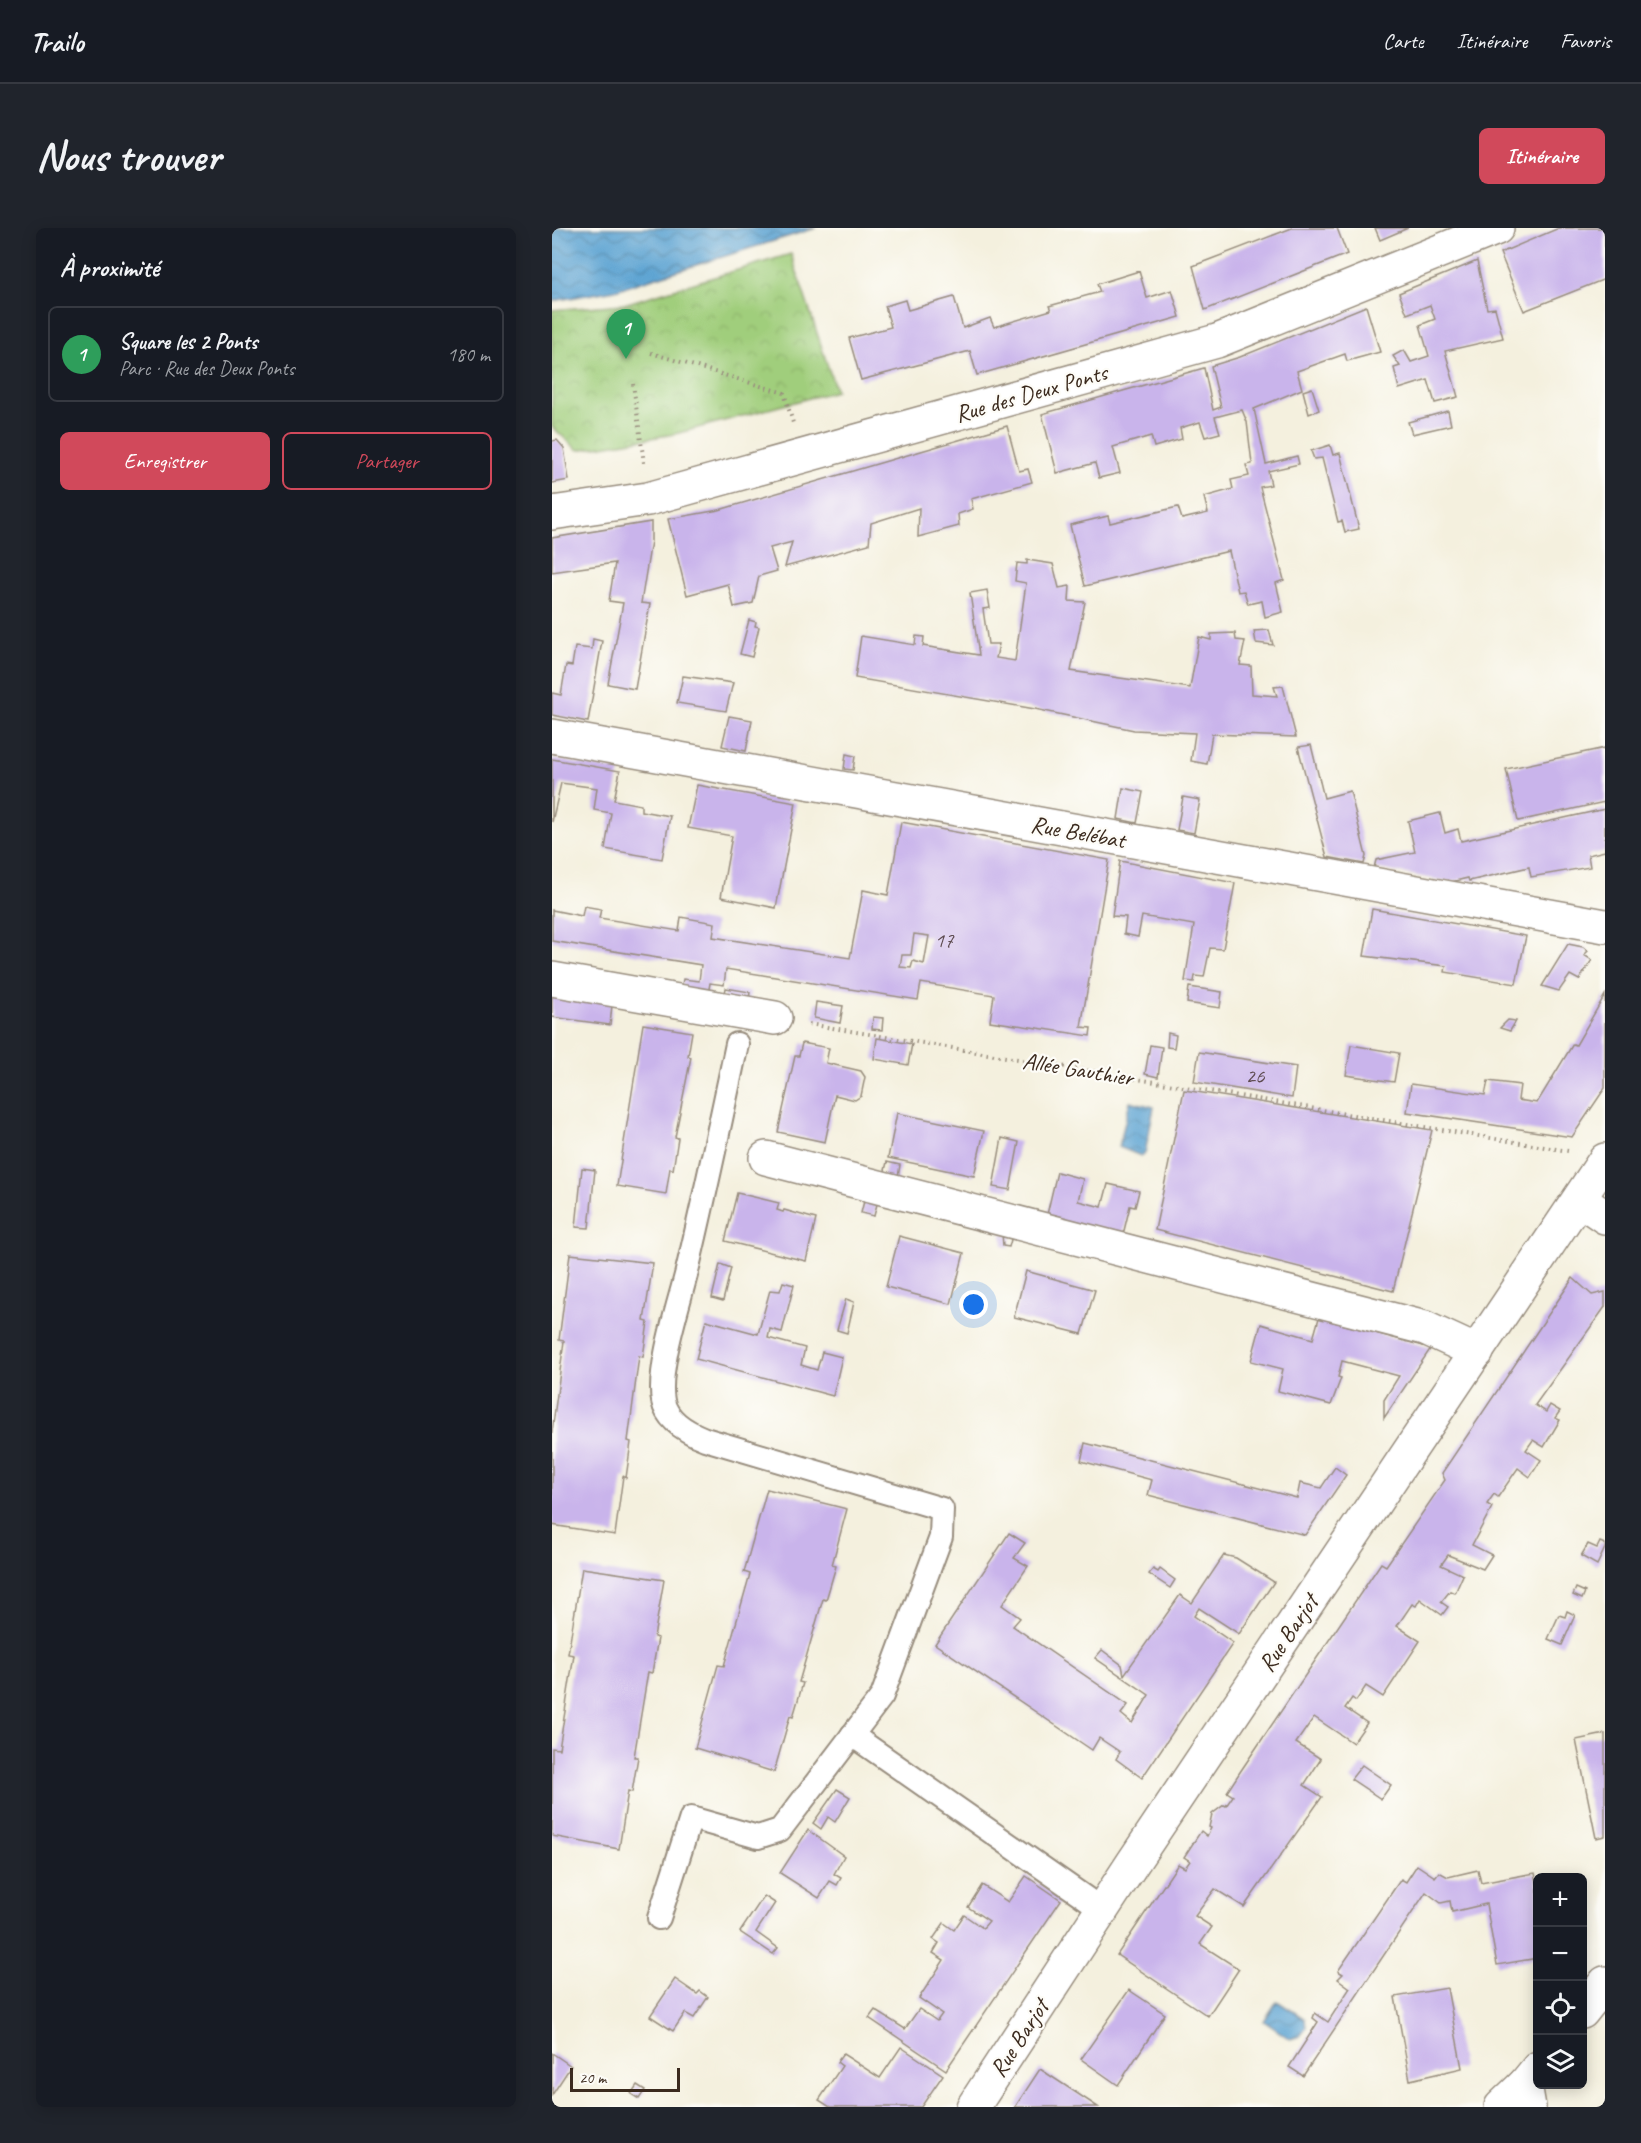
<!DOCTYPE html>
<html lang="fr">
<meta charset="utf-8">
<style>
:root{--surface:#171b24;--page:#20242c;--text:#f1f3f6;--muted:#9ea1a6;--line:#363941;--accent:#d1495b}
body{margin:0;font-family:Caveat,sans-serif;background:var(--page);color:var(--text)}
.controls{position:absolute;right:18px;bottom:18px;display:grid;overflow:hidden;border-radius:9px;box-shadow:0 3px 15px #0003}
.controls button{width:54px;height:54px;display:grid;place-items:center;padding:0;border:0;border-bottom:2px solid var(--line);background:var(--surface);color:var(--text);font:30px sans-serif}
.scale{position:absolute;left:18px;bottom:15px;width:110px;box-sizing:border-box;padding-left:6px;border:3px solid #3b2a1e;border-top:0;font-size:16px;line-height:21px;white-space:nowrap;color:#3b2a1e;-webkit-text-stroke:4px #fdfcf7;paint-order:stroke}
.you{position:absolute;left:422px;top:1077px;width:21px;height:21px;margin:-15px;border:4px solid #fff;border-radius:50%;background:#1a73e8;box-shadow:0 0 0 9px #1a73e833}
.badge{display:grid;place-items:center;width:39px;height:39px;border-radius:50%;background:var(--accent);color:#fff;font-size:20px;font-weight:700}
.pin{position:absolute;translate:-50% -50px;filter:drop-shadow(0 2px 3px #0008)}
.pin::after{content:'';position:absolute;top:32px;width:21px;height:18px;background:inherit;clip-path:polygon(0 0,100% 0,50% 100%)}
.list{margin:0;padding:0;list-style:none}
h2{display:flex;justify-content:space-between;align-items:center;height:78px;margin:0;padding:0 24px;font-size:26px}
h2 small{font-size:20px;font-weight:400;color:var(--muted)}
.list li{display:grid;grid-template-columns:39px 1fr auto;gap:18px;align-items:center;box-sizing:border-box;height:96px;margin:0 12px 12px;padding:0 12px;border:2px solid var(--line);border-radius:9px}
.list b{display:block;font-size:22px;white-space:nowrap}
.list p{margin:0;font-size:20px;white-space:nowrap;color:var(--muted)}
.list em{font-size:20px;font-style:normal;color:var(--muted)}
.actions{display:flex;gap:12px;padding:18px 24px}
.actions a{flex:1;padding:14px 0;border:2px solid var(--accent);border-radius:9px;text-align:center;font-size:21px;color:var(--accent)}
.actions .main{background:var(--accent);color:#fff}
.icon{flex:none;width:33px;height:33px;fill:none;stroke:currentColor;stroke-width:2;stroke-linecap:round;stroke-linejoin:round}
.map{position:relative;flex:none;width:1053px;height:1879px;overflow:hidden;border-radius:9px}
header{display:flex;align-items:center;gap:36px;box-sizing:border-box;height:84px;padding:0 30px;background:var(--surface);border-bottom:2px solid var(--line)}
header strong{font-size:28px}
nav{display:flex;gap:33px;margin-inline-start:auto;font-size:21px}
.intro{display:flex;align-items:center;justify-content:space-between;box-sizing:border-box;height:144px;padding:0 36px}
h1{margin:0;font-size:42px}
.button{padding:15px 27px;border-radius:9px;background:var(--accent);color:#fff;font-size:21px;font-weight:700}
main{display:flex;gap:36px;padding:0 36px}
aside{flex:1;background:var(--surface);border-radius:9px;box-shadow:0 3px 15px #0003}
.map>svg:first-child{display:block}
.park{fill:url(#park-crowns);stroke:#6e7c4c;stroke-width:1.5}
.water{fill:url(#water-waves);stroke:#4b6678;stroke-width:1.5}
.building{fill:#c9b4eb;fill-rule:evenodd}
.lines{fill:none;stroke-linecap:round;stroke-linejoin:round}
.lane-casing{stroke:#988d7e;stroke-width:26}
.street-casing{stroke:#988d7e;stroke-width:36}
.path{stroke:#988d7e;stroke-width:4;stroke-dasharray:1.5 4.5;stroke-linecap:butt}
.lane{stroke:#fff;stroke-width:22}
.street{stroke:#fff;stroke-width:33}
.labels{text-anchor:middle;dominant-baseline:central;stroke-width:4.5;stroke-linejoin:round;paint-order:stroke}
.number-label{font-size:21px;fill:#5e4c51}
.street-label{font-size:24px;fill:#3b2a1e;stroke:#fdfcf7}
</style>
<header>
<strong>Trailo</strong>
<nav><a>Carte</a><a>Itinéraire</a><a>Favoris</a></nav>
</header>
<div class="intro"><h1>Nous trouver</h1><a class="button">Itinéraire</a></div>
<main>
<aside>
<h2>À proximité<small></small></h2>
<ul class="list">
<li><span class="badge" style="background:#2e9e5b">1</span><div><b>Square les 2 Ponts</b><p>Parc · Rue des Deux Ponts</p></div><em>180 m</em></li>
</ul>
<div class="actions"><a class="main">Enregistrer</a><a>Partager</a></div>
</aside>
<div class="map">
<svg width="1053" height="1879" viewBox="0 0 1053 1879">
<defs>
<pattern id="park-crowns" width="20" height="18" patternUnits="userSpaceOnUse" patternTransform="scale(1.5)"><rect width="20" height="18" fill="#a0ce7b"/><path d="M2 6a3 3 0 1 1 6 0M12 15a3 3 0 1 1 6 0" fill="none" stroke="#8bb16a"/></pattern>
<pattern id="water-waves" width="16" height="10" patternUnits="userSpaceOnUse" patternTransform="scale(1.5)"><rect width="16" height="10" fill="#5ba3d2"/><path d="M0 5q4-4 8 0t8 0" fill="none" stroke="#4c85aa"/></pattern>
</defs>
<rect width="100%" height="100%" fill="#fdfcf7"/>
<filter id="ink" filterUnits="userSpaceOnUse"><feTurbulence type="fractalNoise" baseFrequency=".0167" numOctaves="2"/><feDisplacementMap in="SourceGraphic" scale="12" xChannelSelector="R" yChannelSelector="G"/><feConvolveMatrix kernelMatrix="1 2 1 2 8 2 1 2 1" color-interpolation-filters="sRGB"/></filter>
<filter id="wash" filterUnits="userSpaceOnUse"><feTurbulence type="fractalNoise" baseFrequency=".008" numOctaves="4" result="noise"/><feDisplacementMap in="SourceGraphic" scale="24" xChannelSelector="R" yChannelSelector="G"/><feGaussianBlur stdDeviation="1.35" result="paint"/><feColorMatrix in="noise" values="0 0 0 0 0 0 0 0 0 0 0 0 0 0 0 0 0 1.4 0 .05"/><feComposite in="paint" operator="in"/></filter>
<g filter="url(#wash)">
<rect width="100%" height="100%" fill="#f4f0de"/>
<path class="park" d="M 239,26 L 284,163 L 123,206 L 26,222 L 0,199 L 0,82 L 72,76 Z"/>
<g class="water">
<path d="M 0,0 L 264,0 L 63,62 L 0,73 Z"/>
<path d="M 578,873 L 602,879 L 593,925 L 589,928 L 567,919 Z"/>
<path d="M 725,1773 L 753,1791 L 754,1800 L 748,1808 L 738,1811 L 712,1793 Z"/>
</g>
<g id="blocks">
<g class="building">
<path d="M 740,0 L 785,0 L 795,26 L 653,82 L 641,38 Z"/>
<path d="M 823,0 L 856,0 L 828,12 Z"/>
<path d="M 1007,0 L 1053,0 L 1053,51 L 972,83 L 948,25 Z"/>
<path d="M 925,33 L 935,81 L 943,80 L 951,110 L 893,123 L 906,169 L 883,175 L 876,152 L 847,161 L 842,140 L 848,138 L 841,128 L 852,122 L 859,134 L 877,128 L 868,97 L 883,91 L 878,77 L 855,86 L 847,65 Z"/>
<path d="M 587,43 L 595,70 L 620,62 L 628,89 L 425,147 L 418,123 L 309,152 L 297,110 L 339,99 L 333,78 L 353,72 L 356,82 L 402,69 L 411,100 L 438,90 L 442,99 L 499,82 L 497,78 L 548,64 L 545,56 Z"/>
<path d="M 814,78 L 828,124 L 795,133 L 793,126 L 745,143 L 750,161 L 702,181 L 714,236 L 745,228 L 747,236 L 716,243 L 719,257 L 708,259 L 732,352 L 724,355 L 731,384 L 713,389 L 710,373 L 696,376 L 692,363 L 686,364 L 677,323 L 533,358 L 518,297 L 556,288 L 558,295 L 626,279 L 630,291 L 656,285 L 652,269 L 681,261 L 679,252 L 697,248 L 694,237 L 700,236 L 695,194 L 690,182 L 663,189 L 668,205 L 653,209 L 648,194 L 628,200 L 630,211 L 602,219 L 599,208 L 561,219 L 568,245 L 547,250 L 543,235 L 505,245 L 490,186 L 652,140 L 661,182 L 669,179 L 659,138 L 688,129 Z"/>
<path d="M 760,160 L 767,182 L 757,186 L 751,163 Z"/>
<path d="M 896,183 L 899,197 L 860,206 L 856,194 Z"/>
<path d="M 455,198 L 467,243 L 476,241 L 480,254 L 419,271 L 421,281 L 406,286 L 407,298 L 366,309 L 367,280 L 319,295 L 317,316 L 233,339 L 240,314 L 218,320 L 225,343 L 207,348 L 201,375 L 182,379 L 176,356 L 135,367 L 116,291 L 167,282 Z"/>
<path d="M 5,212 L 12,220 L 17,252 L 0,255 L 0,213 Z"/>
<path d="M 778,217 L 781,227 L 788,225 L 807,301 L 793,304 L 790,293 L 786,294 L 770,230 L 762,231 L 759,223 Z"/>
<path d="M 99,294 L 99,313 L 89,375 L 98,376 L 83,461 L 56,456 L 71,375 L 57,373 L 63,335 L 0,344 L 0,310 Z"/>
<path d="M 475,332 L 501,336 L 507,360 L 518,358 L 517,373 L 533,374 L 519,443 L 638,460 L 647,409 L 659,412 L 659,406 L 683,405 L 684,412 L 693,413 L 688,437 L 699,438 L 700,466 L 725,468 L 722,459 L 731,458 L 744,509 L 660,506 L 655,536 L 639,533 L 643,505 L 582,502 L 483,481 L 303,450 L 309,408 L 363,417 L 364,408 L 372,409 L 371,418 L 427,427 L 418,365 L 435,362 L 438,380 L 431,381 L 436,416 L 447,416 L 444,430 L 463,433 L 474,355 L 463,353 L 465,335 L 475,336 Z"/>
<path d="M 197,392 L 204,394 L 203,398 L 207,399 L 200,429 L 188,426 Z"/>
<path d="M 717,402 L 721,417 L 704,415 L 702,403 Z"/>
<path d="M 41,411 L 50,413 L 36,494 L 0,487 L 0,465 L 9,467 L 14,437 L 20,438 L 23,419 L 40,421 Z"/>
<path d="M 131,448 L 181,455 L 174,483 L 125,475 Z"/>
<path d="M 177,488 L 200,492 L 194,523 L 170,518 Z"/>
<path d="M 759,517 L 772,570 L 798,563 L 814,628 L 812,636 L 775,629 L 746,519 Z"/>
<path d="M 1053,520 L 1053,574 L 966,593 L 954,541 Z"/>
<path d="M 294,526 L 303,528 L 301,542 L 292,541 Z"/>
<path d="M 0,531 L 68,543 L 62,572 L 89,577 L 89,583 L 118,588 L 110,631 L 53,621 L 59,585 L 42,582 L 45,560 L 9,555 L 0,594 Z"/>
<path d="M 145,557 L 244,575 L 224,680 L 169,669 L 180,608 L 136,600 Z"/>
<path d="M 571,560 L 591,564 L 585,595 L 566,591 Z"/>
<path d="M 631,569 L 648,572 L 642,605 L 625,602 Z"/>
<path d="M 1053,581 L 1053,623 L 1036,627 L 1038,639 L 979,649 L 977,639 L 917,653 L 916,650 L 899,654 L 822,640 L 824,632 L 863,624 L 856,593 L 888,585 L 893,605 L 906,601 L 909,613 Z"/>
<path d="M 349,594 L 557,632 L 529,799 L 539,800 L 538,808 L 438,793 L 442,767 L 369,755 L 366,772 L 174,741 L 172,757 L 158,755 L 155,772 L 128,767 L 131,751 L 147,753 L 149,737 L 0,713 L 0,682 L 30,688 L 32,678 L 49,681 L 47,690 L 127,703 L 129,689 L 163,695 L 161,709 L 298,730 L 311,662 L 336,667 ZM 362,706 L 377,708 L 372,736 L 361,733 L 359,740 L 348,739 L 350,727 L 359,727 Z"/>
<path d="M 568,633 L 683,655 L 671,721 L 658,720 L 652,749 L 643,748 L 642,754 L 633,753 L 642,697 L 590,688 L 586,709 L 572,706 L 574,689 L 560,688 Z"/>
<path d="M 820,681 L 974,708 L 964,756 L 893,744 L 894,738 L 812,728 Z"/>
<path d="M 1016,716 L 1031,719 L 1036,723 L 1032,727 L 1040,732 L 1027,752 L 1018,747 L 1007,763 L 990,758 Z"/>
<path d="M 0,758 L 61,767 L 58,797 L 0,789 Z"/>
<path d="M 637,759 L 670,764 L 668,780 L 635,775 Z"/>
<path d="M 174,760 L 198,764 L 196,779 L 171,775 Z"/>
<path d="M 1053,767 L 1053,860 L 1020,909 L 855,884 L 859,856 L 933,867 L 936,853 L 968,857 L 966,872 L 985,875 L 1021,816 L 1024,817 Z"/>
<path d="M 264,774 L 291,778 L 288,795 L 262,790 Z"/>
<path d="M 321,789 L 331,790 L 330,802 L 320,801 Z"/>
<path d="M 956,792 L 964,793 L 958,803 L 948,800 Z"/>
<path d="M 91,796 L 140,804 L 136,828 L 139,829 L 123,909 L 126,910 L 121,942 L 118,940 L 114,966 L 65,958 Z"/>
<path d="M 616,805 L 624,807 L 622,820 L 615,819 Z"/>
<path d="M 325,810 L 360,816 L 356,837 L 322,831 Z"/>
<path d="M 250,815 L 277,820 L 274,835 L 309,843 L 313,849 L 309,868 L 303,872 L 283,867 L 273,914 L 226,904 L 243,828 L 247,828 Z"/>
<path d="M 598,817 L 610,819 L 606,849 L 593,846 Z"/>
<path d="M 799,817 L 847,825 L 842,854 L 794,847 Z"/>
<path d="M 647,824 L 744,839 L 740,870 L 642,854 Z"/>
<path d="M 632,862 L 880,902 L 841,1063 L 603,1002 Z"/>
<path d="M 345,885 L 432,903 L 422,948 L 336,930 Z"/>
<path d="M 450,910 L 467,914 L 458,962 L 441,959 Z"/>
<path d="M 335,934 L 348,937 L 345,955 L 331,951 Z"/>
<path d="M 30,940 L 43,942 L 37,1000 L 24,999 Z"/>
<path d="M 505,944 L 531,951 L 526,973 L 550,979 L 556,956 L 587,963 L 583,979 L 578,978 L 569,1015 L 493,995 Z"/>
<path d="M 185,965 L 227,975 L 225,982 L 231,984 L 232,982 L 264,991 L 254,1033 L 173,1013 Z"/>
<path d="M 313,969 L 326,972 L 322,988 L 309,985 Z"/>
<path d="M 450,1005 L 460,1008 L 457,1019 L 451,1018 Z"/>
<path d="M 347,1008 L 412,1025 L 399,1076 L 334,1059 Z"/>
<path d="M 18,1026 L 101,1035 L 92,1093 L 96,1094 L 91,1129 L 87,1128 L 76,1213 L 79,1214 L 74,1250 L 71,1248 L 63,1307 L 0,1297 L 0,1204 L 12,1113 L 7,1112 Z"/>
<path d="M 168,1036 L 179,1040 L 171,1073 L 160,1070 Z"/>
<path d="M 474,1043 L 543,1062 L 530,1106 L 462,1089 Z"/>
<path d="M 1021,1050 L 1040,1067 L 1053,1064 L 1053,1079 L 983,1177 L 994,1184 L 998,1177 L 1008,1183 L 1003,1190 L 1008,1192 L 992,1219 L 981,1212 L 974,1222 L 989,1232 L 978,1249 L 966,1240 L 946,1269 L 942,1266 L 935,1276 L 940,1279 L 920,1317 L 940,1327 L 931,1341 L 896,1327 L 889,1337 L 911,1347 L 903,1365 L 898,1363 L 889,1374 L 896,1379 L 890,1387 L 868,1371 L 864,1378 L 860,1376 L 845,1398 L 868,1413 L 831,1469 L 814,1458 L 804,1473 L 800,1470 L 793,1480 L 815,1495 L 801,1515 L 762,1489 L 744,1515 L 769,1531 L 752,1557 L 770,1569 L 692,1679 L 663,1661 L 643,1688 L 660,1699 L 648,1716 L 687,1741 L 656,1788 L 565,1727 L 626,1636 L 633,1640 L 638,1633 L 632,1629 L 649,1603 L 655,1608 L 659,1600 L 657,1599 L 660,1586 L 672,1577 L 674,1578 L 681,1568 L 675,1564 L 688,1544 L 829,1335 L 834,1338 L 893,1252 L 890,1245 Z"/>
<path d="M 231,1054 L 242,1057 L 230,1104 L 218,1101 L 216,1110 L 253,1120 L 249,1137 L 265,1142 L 270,1124 L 290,1129 L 281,1168 L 144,1131 L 154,1092 L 206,1106 L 218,1062 L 228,1063 Z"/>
<path d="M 294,1071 L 302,1074 L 295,1105 L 285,1102 Z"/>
<path d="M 767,1090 L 879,1120 L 832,1190 L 832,1172 L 847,1148 L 790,1133 L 786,1149 L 789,1150 L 779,1177 L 726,1163 L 731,1141 L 699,1133 L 709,1096 L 761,1111 Z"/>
<path d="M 533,1215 L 745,1270 L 748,1255 L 769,1260 L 783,1239 L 794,1247 L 753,1307 L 596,1267 L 600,1252 L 529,1233 Z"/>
<path d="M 215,1261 L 295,1281 L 280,1337 L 284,1338 L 274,1372 L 271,1371 L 247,1454 L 251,1455 L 241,1489 L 238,1488 L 222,1544 L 143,1520 L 166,1437 L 172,1438 L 198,1346 L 192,1344 Z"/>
<path d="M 457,1305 L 473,1315 L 462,1330 L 476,1338 L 450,1377 L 468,1390 L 461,1398 L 576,1477 L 569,1486 L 580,1495 L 597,1467 L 543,1430 L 550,1422 L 570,1437 L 572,1447 L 628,1367 L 640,1375 L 672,1327 L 684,1330 L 722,1354 L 687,1406 L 647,1380 L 642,1388 L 681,1415 L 590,1550 L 564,1531 L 568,1524 L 547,1510 L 540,1522 L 383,1416 Z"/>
<path d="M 1048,1314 L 1053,1316 L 1053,1320 L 1045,1337 L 1029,1328 L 1036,1316 L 1045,1320 Z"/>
<path d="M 30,1340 L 112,1352 L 102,1409 L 106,1410 L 100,1445 L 96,1444 L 82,1529 L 86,1529 L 80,1564 L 76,1563 L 67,1621 L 0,1608 L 0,1520 L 7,1521 L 22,1427 L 16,1426 Z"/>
<path d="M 601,1341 L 606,1344 L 608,1341 L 623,1352 L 618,1360 L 597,1346 Z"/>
<path d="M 1024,1360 L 1033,1364 L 1030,1371 L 1021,1367 Z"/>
<path d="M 1015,1383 L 1023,1387 L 1010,1417 L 996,1411 L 1007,1387 L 1013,1389 Z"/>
<path d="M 1053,1506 L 1053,1608 L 1044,1610 L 1024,1512 Z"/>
<path d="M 810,1537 L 839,1557 L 829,1571 L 799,1551 Z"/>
<path d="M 285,1561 L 298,1569 L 283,1594 L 276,1589 L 269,1601 L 261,1595 Z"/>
<path d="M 256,1602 L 292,1628 L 282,1646 L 289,1650 L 285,1657 L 278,1653 L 267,1670 L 228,1645 Z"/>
<path d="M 865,1637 L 883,1649 L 887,1644 L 896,1649 L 926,1642 L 929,1655 L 983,1645 L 986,1658 L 986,1730 L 945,1737 L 934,1676 L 900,1684 L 898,1673 L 889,1675 L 874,1664 L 751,1848 L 737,1839 L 766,1794 L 761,1790 L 763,1785 L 776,1794 L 798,1760 L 786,1751 L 791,1746 L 786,1743 L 849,1651 L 854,1654 Z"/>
<path d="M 474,1648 L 509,1672 L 394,1842 L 317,1790 L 323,1782 L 353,1801 L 367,1781 L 385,1793 L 390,1786 L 367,1770 L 392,1732 L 381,1725 L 387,1715 L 381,1711 L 392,1695 L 402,1702 L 412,1687 L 431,1700 L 437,1693 L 416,1679 L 430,1657 L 456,1674 Z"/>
<path d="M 212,1668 L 223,1675 L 204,1704 L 226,1720 L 221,1726 L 188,1704 Z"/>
<path d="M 123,1751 L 145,1766 L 148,1763 L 156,1769 L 142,1790 L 133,1785 L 121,1803 L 98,1788 Z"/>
<path d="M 895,1760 L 910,1840 L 858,1852 L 843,1769 Z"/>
<path d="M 577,1762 L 613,1786 L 566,1857 L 529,1831 Z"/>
<path d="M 349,1819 L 391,1847 L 369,1879 L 278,1879 L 267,1872 L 290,1838 L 285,1834 L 291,1826 L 328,1850 Z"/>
<path d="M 0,1825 L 19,1838 L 0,1867 Z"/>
<path d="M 488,1841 L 546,1879 L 463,1879 Z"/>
<path d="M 85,1857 L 93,1862 L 87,1871 L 79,1866 Z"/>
</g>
</g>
</g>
<g filter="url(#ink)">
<use href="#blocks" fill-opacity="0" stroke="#988d7e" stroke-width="1.5"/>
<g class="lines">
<g class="lane-casing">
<g id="lane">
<path d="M 300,1507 L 551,1682"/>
<path d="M 107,1690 L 139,1590 L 206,1609 L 228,1602 L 330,1468 L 389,1309 L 390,1281 L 153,1211 C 135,1204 115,1193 111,1173 C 105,1141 127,1076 135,1043 C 153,968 169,892 185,816"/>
</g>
</g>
<g class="street-casing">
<g id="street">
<path d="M 0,285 L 96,271 L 665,113 L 945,0"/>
<path d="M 0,508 L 1053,698"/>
<path d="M 0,751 L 223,790"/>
<path d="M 214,930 L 873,1100 L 925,1124"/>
<path d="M 1028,972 L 1053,989"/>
<path d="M 1030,1784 L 1053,1755"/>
<path d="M 421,1879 L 580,1636 L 1053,932"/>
<path d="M 949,1879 L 973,1856"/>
<path d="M 977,1879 L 973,1856 L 986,1840"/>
</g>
</g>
<g class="path">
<path d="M 99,125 L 232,165 L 241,195"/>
<path d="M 81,156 L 92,235"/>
<path d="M 257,796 L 1016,923"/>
</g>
<use href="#lane" class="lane"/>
<use href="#street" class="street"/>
</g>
</g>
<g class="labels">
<g class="number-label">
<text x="392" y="712">17</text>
<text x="703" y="848">26</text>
</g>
<g class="street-label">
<text transform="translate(479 165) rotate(-16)">Rue des Deux Ponts</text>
<text transform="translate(526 604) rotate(10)">Rue Belébat</text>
<text transform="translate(526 841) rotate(9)">Allée Gauthier</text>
<text transform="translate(736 1405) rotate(-56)">Rue Barjot</text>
<text transform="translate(467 1810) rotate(-57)">Rue Barjot</text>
</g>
</g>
</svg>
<div class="controls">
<button>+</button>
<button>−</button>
<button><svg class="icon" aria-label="locate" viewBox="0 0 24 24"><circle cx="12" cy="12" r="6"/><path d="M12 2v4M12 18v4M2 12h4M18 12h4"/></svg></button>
<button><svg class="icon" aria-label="layers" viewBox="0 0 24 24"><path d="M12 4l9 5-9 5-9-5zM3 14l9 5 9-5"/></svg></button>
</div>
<div class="scale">20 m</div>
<div class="you"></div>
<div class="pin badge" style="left:74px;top:131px;background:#2e9e5b">1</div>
</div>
</main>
